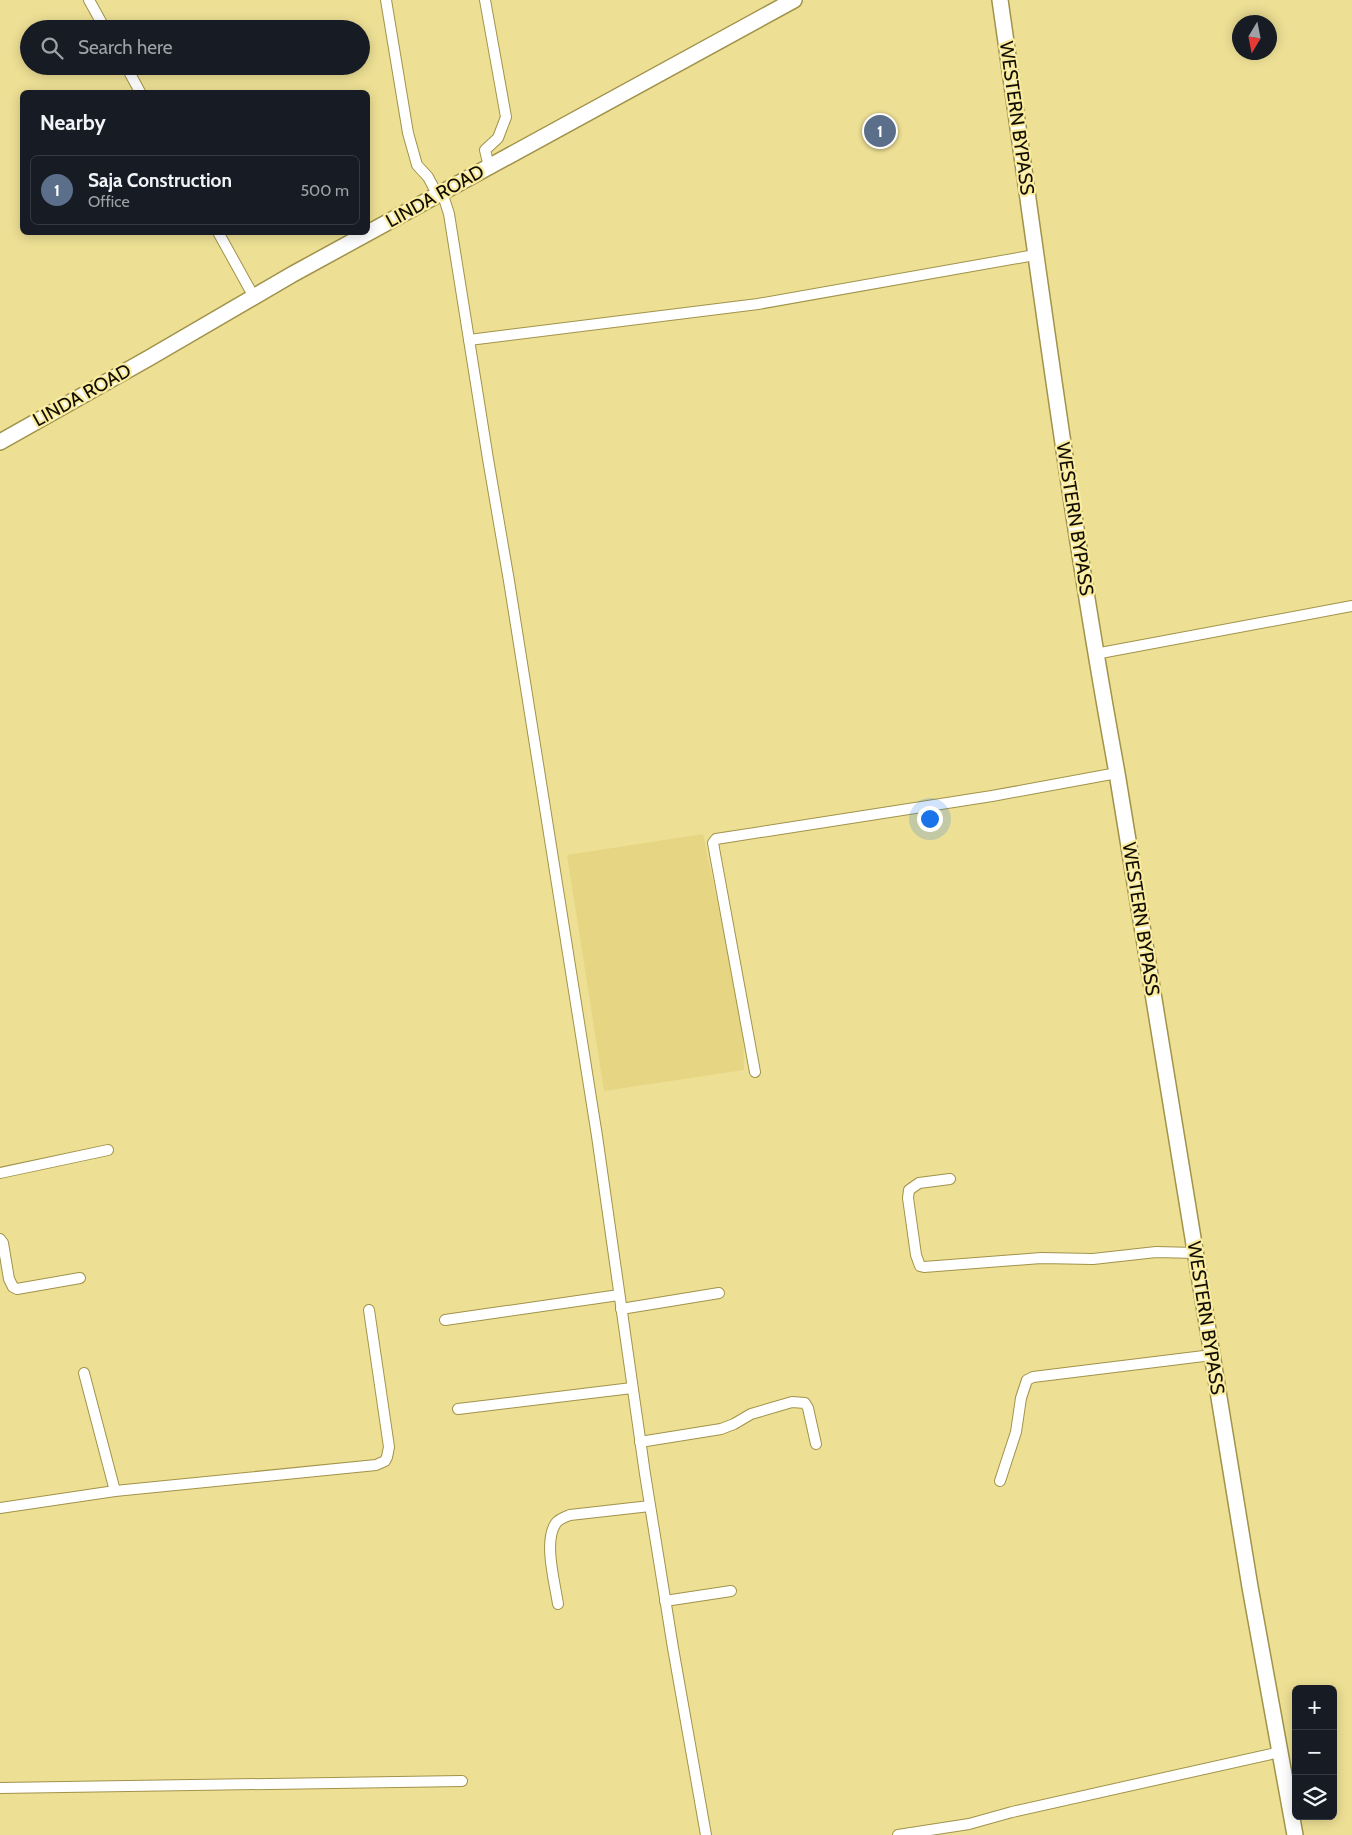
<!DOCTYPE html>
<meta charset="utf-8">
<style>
:root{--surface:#171b24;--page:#20242c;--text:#f1f3f6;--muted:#9ea1a6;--line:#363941;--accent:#a7a6de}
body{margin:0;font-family:Cabin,sans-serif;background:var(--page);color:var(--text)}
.controls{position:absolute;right:15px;bottom:15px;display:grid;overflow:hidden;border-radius:8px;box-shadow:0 2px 12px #0003}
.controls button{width:45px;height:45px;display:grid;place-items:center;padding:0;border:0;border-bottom:1px solid var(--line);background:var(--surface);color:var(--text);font:25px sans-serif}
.compass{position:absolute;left:1232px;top:15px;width:45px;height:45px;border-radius:50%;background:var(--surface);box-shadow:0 2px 12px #0003;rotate:190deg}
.you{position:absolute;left:929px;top:818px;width:18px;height:18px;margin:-12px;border:4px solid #fff;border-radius:50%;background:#1a73e8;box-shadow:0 0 0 8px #1a73e833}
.badge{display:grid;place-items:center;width:32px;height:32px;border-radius:50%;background:var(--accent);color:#fff;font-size:16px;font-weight:700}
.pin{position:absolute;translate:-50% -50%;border:2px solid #fff;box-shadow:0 1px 5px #0006}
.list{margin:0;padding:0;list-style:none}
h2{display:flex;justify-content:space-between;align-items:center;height:65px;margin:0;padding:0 20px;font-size:21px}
h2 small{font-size:16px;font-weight:400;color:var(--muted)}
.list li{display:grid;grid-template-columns:32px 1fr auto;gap:15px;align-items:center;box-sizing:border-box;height:70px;margin:0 10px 10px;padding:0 10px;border:1px solid var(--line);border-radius:8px}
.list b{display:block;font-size:19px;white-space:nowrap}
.list p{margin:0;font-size:16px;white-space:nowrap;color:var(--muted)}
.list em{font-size:16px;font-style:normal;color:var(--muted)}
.icon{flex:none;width:28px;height:28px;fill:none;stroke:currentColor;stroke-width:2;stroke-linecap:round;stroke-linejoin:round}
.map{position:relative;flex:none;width:1352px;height:1835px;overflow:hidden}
.search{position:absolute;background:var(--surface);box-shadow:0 2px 12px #0003;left:20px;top:20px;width:350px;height:55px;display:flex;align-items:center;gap:12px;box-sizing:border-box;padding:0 18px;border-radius:28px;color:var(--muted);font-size:19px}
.panel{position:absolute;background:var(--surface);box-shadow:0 2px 12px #0003;left:20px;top:90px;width:350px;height:145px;border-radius:8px}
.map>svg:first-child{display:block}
.built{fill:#e6d683}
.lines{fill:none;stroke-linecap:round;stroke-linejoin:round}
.minor-casing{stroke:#a1934a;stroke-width:12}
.primary-casing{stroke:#a1934a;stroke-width:18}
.minor{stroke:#fff;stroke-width:10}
.primary{stroke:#fff;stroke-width:15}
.labels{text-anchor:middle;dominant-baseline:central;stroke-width:4.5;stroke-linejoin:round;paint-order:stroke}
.street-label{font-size:19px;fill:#110d00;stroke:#faeca1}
</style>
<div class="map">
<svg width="1352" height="1835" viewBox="0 0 1352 1835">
<rect width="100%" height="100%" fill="#eddf94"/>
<path class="built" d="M 703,834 L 743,1024 L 744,1070 L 604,1091 L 567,855 Z"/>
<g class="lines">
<g class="minor-casing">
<g id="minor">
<path d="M 89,0 L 105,29"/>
<path d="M 386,0 L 408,133 L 417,165 L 428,177 L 437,194"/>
<path d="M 485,0 L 506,117 L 498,138 L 485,150 L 489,167"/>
<path d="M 126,66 L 140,92"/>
<path d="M 442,192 L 449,214 L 488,459 L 509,581 L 597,1136 L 645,1474 L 673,1648 L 706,1835"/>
<path d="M 218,232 L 254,297"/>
<path d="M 469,340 L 758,304 L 1035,255"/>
<path d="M 1095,654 L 1352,606"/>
<path d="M 755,1072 L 713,843 L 716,839 L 992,796 L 1117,773"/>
<path d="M 0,1173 L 108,1150"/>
<path d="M 950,1179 L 919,1183 L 909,1190 L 908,1198 L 916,1255 L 920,1266 L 924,1267 L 1041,1258 L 1093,1259 L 1156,1252 L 1196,1253"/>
<path d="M 0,1239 L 3,1243 L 9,1279 L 13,1287 L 17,1289 L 80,1278"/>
<path d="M 621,1309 L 719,1293"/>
<path d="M 445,1320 L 619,1295"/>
<path d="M 84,1373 L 115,1491"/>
<path d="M 458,1409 L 632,1388"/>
<path d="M 640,1442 L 721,1429 L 734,1424 L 751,1414 L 792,1402 L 805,1403 L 808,1408 L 816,1444"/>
<path d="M 1000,1481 L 1016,1432 L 1021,1398 L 1027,1380 L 1033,1377 L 1212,1355"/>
<path d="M 0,1508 L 115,1491 L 376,1465 L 385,1461 L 387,1457 L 389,1447 L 369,1310"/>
<path d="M 665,1601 L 731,1591"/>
<path d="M 558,1604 C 555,1583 543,1541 556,1523 C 559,1519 565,1517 570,1515 L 650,1506"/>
<path d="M 0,1788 L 462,1781"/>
<path d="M 898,1835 L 969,1824 L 1012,1812 L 1280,1752"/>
</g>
</g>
<g class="primary-casing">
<g id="primary">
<path d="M 1000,0 C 1037,258 1070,517 1117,773 L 1250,1587 L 1295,1835"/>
<path d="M 0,442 L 149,358 L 293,274 L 794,0"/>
</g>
</g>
<use href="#minor" class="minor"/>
<use href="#primary" class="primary"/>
</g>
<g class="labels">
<g class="street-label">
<text transform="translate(1017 118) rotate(82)">WESTERN BYPASS</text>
<text transform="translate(435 196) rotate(-29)">LINDA ROAD</text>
<text transform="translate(82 395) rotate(-29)">LINDA ROAD</text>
<text transform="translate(1075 519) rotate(81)">WESTERN BYPASS</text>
<text transform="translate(1141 919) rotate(81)">WESTERN BYPASS</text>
<text transform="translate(1206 1318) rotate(81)">WESTERN BYPASS</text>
</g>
</g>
</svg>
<div class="controls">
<button>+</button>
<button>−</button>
<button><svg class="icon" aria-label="layers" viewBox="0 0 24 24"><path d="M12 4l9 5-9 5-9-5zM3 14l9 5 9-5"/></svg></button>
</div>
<svg class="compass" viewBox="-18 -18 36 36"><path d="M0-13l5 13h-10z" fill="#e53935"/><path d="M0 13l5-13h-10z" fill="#9ea1a6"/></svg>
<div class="you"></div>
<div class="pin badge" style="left:880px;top:131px;background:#5c6f8a">1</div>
<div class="search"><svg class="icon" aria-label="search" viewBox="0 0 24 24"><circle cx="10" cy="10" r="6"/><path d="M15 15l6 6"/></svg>Search here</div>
<section class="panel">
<h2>Nearby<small></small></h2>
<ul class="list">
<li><span class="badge" style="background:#5c6f8a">1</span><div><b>Saja Construction</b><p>Office</p></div><em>500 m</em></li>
</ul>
</section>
</div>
